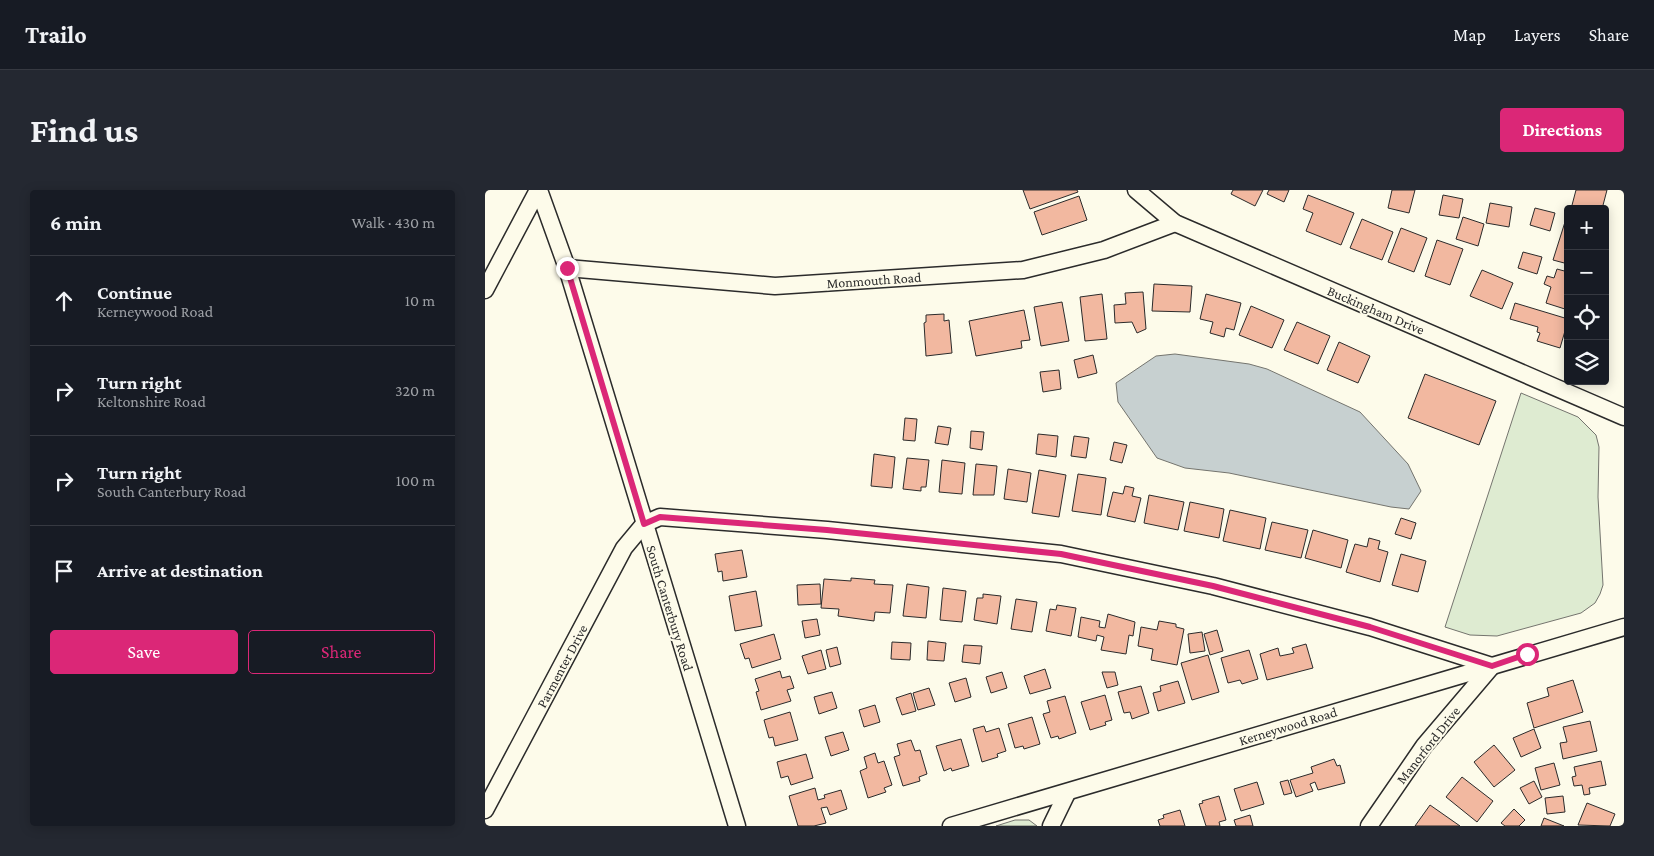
<!DOCTYPE html>
<meta charset="utf-8">
<style>
:root{--surface:#171b24;--page:#242831;--text:#f1f3f6;--muted:#9ea1a6;--line:#363941;--accent:#db2777}
body{margin:0;font-family:"Crimson Pro",serif;background:var(--page);color:var(--text)}
.controls{position:absolute;right:15px;top:15px;display:grid;overflow:hidden;border-radius:5px;box-shadow:0 2px 12px #0003}
.controls button{width:45px;height:45px;display:grid;place-items:center;padding:0;border:0;border-bottom:1px solid var(--line);background:var(--surface);color:var(--text);font:25px sans-serif}
.stop{position:absolute;width:15px;height:15px;margin:-11px;border:4px solid #db2777;border-radius:50%;background:#fff}
.stop.end{background:#db2777;border-color:#fff;box-shadow:0 1px 5px #0008}
.list{margin:0;padding:0;list-style:none}
h2{display:flex;justify-content:space-between;align-items:center;height:65px;margin:0;padding:0 20px;font-size:21px}
h2 small{font-size:16px;font-weight:400;color:var(--muted)}
.list li{display:grid;grid-template-columns:32px 1fr auto;gap:15px;align-items:center;box-sizing:border-box;height:90px;padding:0 20px;border-top:1px solid var(--line)}
.list b{display:block;font-size:19px;white-space:nowrap}
.list p{margin:0;font-size:16px;white-space:nowrap;color:var(--muted)}
.list em{font-size:16px;font-style:normal;color:var(--muted)}
.actions{display:flex;gap:10px;padding:15px 20px}
.actions a{flex:1;padding:11px 0;border:1px solid var(--accent);border-radius:5px;text-align:center;font-size:18px;color:var(--accent)}
.actions .main{background:var(--accent);color:#fff}
.icon{flex:none;width:28px;height:28px;fill:none;stroke:currentColor;stroke-width:2;stroke-linecap:round;stroke-linejoin:round}
.map{position:relative;flex:none;width:1139px;height:636px;overflow:hidden;border-radius:5px}
header{display:flex;align-items:center;gap:30px;box-sizing:border-box;height:70px;padding:0 25px;background:var(--surface);border-bottom:1px solid var(--line)}
header strong{font-size:24px}
nav{display:flex;gap:28px;margin-inline-start:auto;font-size:18px}
.intro{display:flex;align-items:center;justify-content:space-between;box-sizing:border-box;height:120px;padding:0 30px}
h1{margin:0;font-size:35px}
.button{padding:12px 22px;border-radius:5px;background:var(--accent);color:#fff;font-size:18px;font-weight:700}
main{display:flex;gap:30px;padding:0 30px}
aside{flex:1;background:var(--surface);border-radius:5px;box-shadow:0 2px 12px #0003}
.map>svg:first-child{display:block}
.green{fill:#deebd1;stroke:#74746e}
.water{fill:#c7d0d0;stroke:#74746e}
.building{fill:#f2b8a0;stroke:#2b2b2b}
.lines{fill:none;stroke-linecap:round;stroke-linejoin:round}
.street-casing{stroke:#2b2b2b;stroke-width:19}
.street{stroke:#fdfbea;stroke-width:16}
.route{stroke:#db2777;stroke-width:6}
.labels{text-anchor:middle;dominant-baseline:central;stroke-width:4;stroke-linejoin:round;paint-order:stroke}
.street-label{font-size:14px;fill:#2b2b2b;stroke:#fdfbea}
</style>
<header>
<strong>Trailo</strong>
<nav><a>Map</a><a>Layers</a><a>Share</a></nav>
</header>
<div class="intro"><h1>Find us</h1><a class="button">Directions</a></div>
<main>
<aside>
<h2>6 min<small>Walk · 430 m</small></h2>
<ul class="list">
<li><svg class="icon" aria-label="ahead" viewBox="0 0 24 24"><path d="M12 20V5M6 11l6-6 6 6"/></svg><div><b>Continue</b><p>Kerneywood Road</p></div><em>10 m</em></li>
<li><svg class="icon" aria-label="right" viewBox="0 0 24 24"><path d="M7 20v-9h11M14 6l5 5-5 5"/></svg><div><b>Turn right</b><p>Keltonshire Road</p></div><em>320 m</em></li>
<li><svg class="icon" aria-label="right" viewBox="0 0 24 24"><path d="M7 20v-9h11M14 6l5 5-5 5"/></svg><div><b>Turn right</b><p>South Canterbury Road</p></div><em>100 m</em></li>
<li><svg class="icon" aria-label="arrive" viewBox="0 0 24 24"><path d="M6 21V4h12l-3 4 3 4H6"/></svg><div><b>Arrive at destination</b></div></li>
</ul>
<div class="actions"><a class="main">Save</a><a>Share</a></div>
</aside>
<div class="map">
<svg width="1139" height="636" viewBox="0 0 1139 636">
<rect width="100%" height="100%" fill="#fdfbea"/>
<g class="green">
<path d="M 1036,203 L 1093,227 L 1111,245 L 1114,257 L 1113,307 L 1118,395 L 1115,404 L 1110,413 L 1096,423 L 1012,446 L 985,445 L 960,437 Z"/>
<path d="M 530,630 L 544,630 L 552,636 L 511,636 Z"/>
</g>
<path class="water" d="M 690,164 L 764,174 L 782,179 L 875,222 L 923,274 L 936,301 L 924,319 L 906,317 L 744,283 L 700,278 L 672,268 L 633,212 L 631,193 L 671,166 Z"/>
<g class="building">
<path d="M 538,0 L 592,0 L 593,2 L 545,19 Z"/>
<path d="M 748,0 L 778,0 L 770,16 L 746,4 Z"/>
<path d="M 784,0 L 804,0 L 799,12 L 782,4 Z"/>
<path d="M 907,0 L 930,0 L 924,23 L 903,18 Z"/>
<path d="M 1091,0 L 1122,0 L 1117,19 L 1086,19 Z"/>
<path d="M 823,5 L 869,23 L 856,55 L 821,41 L 828,23 L 818,19 Z"/>
<path d="M 958,5 L 978,9 L 974,28 L 954,25 Z"/>
<path d="M 594,6 L 602,30 L 557,45 L 549,22 Z"/>
<path d="M 1005,13 L 1027,17 L 1024,37 L 1001,33 Z"/>
<path d="M 1050,18 L 1070,23 L 1065,41 L 1045,35 Z"/>
<path d="M 978,27 L 999,34 L 993,56 L 971,49 Z"/>
<path d="M 877,29 L 908,42 L 897,70 L 865,58 Z"/>
<path d="M 1080,32 L 1083,33 L 1083,74 L 1068,70 Z"/>
<path d="M 916,38 L 942,48 L 929,82 L 903,72 Z"/>
<path d="M 952,50 L 978,59 L 965,95 L 940,86 Z"/>
<path d="M 1038,62 L 1057,67 L 1052,84 L 1033,78 Z"/>
<path d="M 1072,79 L 1083,82 L 1083,120 L 1061,113 L 1066,97 L 1059,94 L 1062,86 L 1069,88 Z"/>
<path d="M 997,80 L 1028,93 L 1017,119 L 985,106 Z"/>
<path d="M 669,94 L 707,96 L 705,122 L 667,121 Z"/>
<path d="M 658,102 L 661,139 L 652,143 L 647,132 L 630,133 L 629,115 L 641,114 L 640,103 Z"/>
<path d="M 617,104 L 622,149 L 600,151 L 595,107 Z"/>
<path d="M 721,104 L 756,113 L 749,140 L 741,138 L 739,147 L 725,143 L 728,132 L 715,129 Z"/>
<path d="M 577,112 L 584,151 L 556,156 L 549,117 Z"/>
<path d="M 1030,113 L 1083,129 L 1083,142 L 1080,141 L 1075,158 L 1052,151 L 1055,143 L 1052,142 L 1053,137 L 1025,129 Z"/>
<path d="M 766,116 L 799,130 L 787,158 L 754,145 Z"/>
<path d="M 539,120 L 545,150 L 536,151 L 537,158 L 491,166 L 484,131 Z"/>
<path d="M 459,124 L 459,131 L 464,130 L 467,163 L 441,166 L 439,133 L 441,132 L 441,125 Z"/>
<path d="M 812,132 L 845,146 L 833,174 L 799,160 Z"/>
<path d="M 854,152 L 885,166 L 873,193 L 842,180 Z"/>
<path d="M 608,165 L 612,183 L 593,188 L 589,170 Z"/>
<path d="M 574,180 L 576,199 L 558,202 L 555,182 Z"/>
<path d="M 940,184 L 1011,211 L 994,255 L 923,228 Z"/>
<path d="M 420,228 L 432,229 L 430,251 L 418,250 Z"/>
<path d="M 453,236 L 466,238 L 463,255 L 450,253 Z"/>
<path d="M 486,241 L 499,242 L 497,260 L 485,258 Z"/>
<path d="M 553,244 L 573,246 L 571,267 L 551,264 Z"/>
<path d="M 589,246 L 604,248 L 601,268 L 586,266 Z"/>
<path d="M 629,252 L 642,255 L 637,273 L 625,270 Z"/>
<path d="M 389,264 L 410,267 L 407,298 L 386,296 Z"/>
<path d="M 422,268 L 444,270 L 441,297 L 436,297 L 436,301 L 418,299 Z"/>
<path d="M 457,270 L 480,273 L 477,304 L 454,302 Z"/>
<path d="M 491,274 L 512,276 L 509,305 L 488,305 Z"/>
<path d="M 523,279 L 546,283 L 542,312 L 519,309 Z"/>
<path d="M 554,280 L 581,285 L 574,327 L 547,323 Z"/>
<path d="M 593,284 L 621,288 L 616,325 L 587,321 Z"/>
<path d="M 640,296 L 649,298 L 647,306 L 656,308 L 650,332 L 622,326 L 628,302 L 638,304 Z"/>
<path d="M 664,305 L 699,312 L 693,340 L 659,333 Z"/>
<path d="M 705,312 L 739,319 L 734,348 L 699,341 Z"/>
<path d="M 745,320 L 781,328 L 775,359 L 738,351 Z"/>
<path d="M 916,328 L 931,333 L 926,349 L 910,344 Z"/>
<path d="M 787,332 L 823,340 L 816,368 L 780,360 Z"/>
<path d="M 828,340 L 863,350 L 856,378 L 820,368 Z"/>
<path d="M 884,348 L 895,351 L 893,359 L 903,362 L 895,392 L 861,382 L 870,354 L 882,357 Z"/>
<path d="M 257,360 L 262,387 L 238,391 L 237,381 L 233,382 L 230,364 Z"/>
<path d="M 916,364 L 941,371 L 933,402 L 907,395 Z"/>
<path d="M 366,388 L 390,390 L 389,394 L 408,395 L 405,423 L 390,422 L 389,431 L 353,426 L 354,419 L 336,418 L 339,389 L 366,391 Z"/>
<path d="M 335,394 L 336,414 L 313,415 L 312,395 Z"/>
<path d="M 422,394 L 444,397 L 441,428 L 418,426 Z"/>
<path d="M 458,398 L 481,401 L 477,432 L 455,430 Z"/>
<path d="M 271,401 L 277,436 L 250,441 L 244,406 Z"/>
<path d="M 498,404 L 516,406 L 512,434 L 489,430 L 492,408 L 498,408 Z"/>
<path d="M 531,409 L 552,412 L 547,442 L 526,439 Z"/>
<path d="M 572,415 L 591,418 L 586,446 L 561,441 L 565,419 L 571,420 Z"/>
<path d="M 623,424 L 650,432 L 648,446 L 644,445 L 641,464 L 616,460 L 619,447 L 612,445 L 611,451 L 593,447 L 596,427 L 615,431 L 614,437 L 620,438 Z"/>
<path d="M 332,429 L 335,445 L 320,448 L 317,431 Z"/>
<path d="M 674,431 L 691,434 L 691,437 L 699,439 L 692,475 L 666,470 L 668,459 L 653,456 L 656,437 L 672,440 Z"/>
<path d="M 732,440 L 738,461 L 725,465 L 719,444 Z"/>
<path d="M 717,442 L 720,461 L 705,463 L 703,444 Z"/>
<path d="M 289,444 L 296,469 L 267,478 L 264,468 L 260,469 L 255,454 Z"/>
<path d="M 443,451 L 461,453 L 459,471 L 442,470 Z"/>
<path d="M 407,452 L 426,453 L 425,470 L 406,469 Z"/>
<path d="M 821,454 L 828,478 L 782,490 L 775,464 L 793,458 L 795,466 L 805,464 L 809,463 L 807,458 Z"/>
<path d="M 479,455 L 497,456 L 495,474 L 477,472 Z"/>
<path d="M 352,457 L 356,474 L 345,477 L 341,460 Z"/>
<path d="M 336,460 L 341,479 L 323,484 L 317,466 Z"/>
<path d="M 764,460 L 773,489 L 757,494 L 755,490 L 743,493 L 736,468 Z"/>
<path d="M 723,465 L 734,502 L 707,510 L 696,473 Z"/>
<path d="M 560,479 L 566,498 L 545,504 L 539,486 Z"/>
<path d="M 295,481 L 297,488 L 305,486 L 309,498 L 302,500 L 306,511 L 276,520 L 271,502 L 274,501 L 270,489 Z"/>
<path d="M 517,482 L 522,498 L 506,503 L 501,487 Z"/>
<path d="M 617,482 L 630,482 L 633,495 L 622,498 Z"/>
<path d="M 481,488 L 486,507 L 470,512 L 464,493 Z"/>
<path d="M 1088,490 L 1098,522 L 1049,538 L 1042,513 L 1064,506 L 1062,498 Z"/>
<path d="M 693,491 L 700,513 L 673,521 L 668,503 L 676,501 L 675,496 Z"/>
<path d="M 656,496 L 664,523 L 647,529 L 645,522 L 639,523 L 633,502 Z"/>
<path d="M 444,498 L 450,515 L 433,520 L 428,503 Z"/>
<path d="M 347,502 L 352,518 L 334,524 L 329,507 Z"/>
<path d="M 426,503 L 431,521 L 417,525 L 411,508 Z"/>
<path d="M 620,505 L 627,530 L 620,532 L 621,535 L 605,540 L 596,512 Z"/>
<path d="M 580,506 L 591,543 L 574,549 L 573,546 L 566,548 L 558,524 L 565,522 L 562,511 Z"/>
<path d="M 390,515 L 395,532 L 379,537 L 374,520 Z"/>
<path d="M 305,522 L 313,550 L 290,556 L 288,547 L 284,548 L 279,530 Z"/>
<path d="M 547,527 L 555,554 L 539,559 L 538,556 L 530,558 L 523,534 Z"/>
<path d="M 1105,531 L 1112,561 L 1078,569 L 1075,553 L 1082,552 L 1078,537 Z"/>
<path d="M 499,536 L 501,542 L 514,538 L 521,561 L 512,564 L 513,567 L 497,572 L 488,539 Z"/>
<path d="M 1049,539 L 1056,558 L 1036,567 L 1028,548 Z"/>
<path d="M 358,542 L 364,560 L 346,566 L 340,547 Z"/>
<path d="M 476,549 L 484,576 L 467,581 L 466,578 L 459,581 L 451,556 Z"/>
<path d="M 426,550 L 430,561 L 435,560 L 442,584 L 434,587 L 435,591 L 418,596 L 409,567 L 415,565 L 412,554 Z"/>
<path d="M 1009,555 L 1030,580 L 1009,597 L 989,572 Z"/>
<path d="M 390,563 L 393,573 L 399,571 L 407,595 L 399,598 L 401,602 L 383,608 L 375,581 L 382,578 L 379,567 Z"/>
<path d="M 321,564 L 328,588 L 306,595 L 303,586 L 296,588 L 292,572 Z"/>
<path d="M 849,569 L 852,576 L 855,575 L 860,593 L 833,600 L 830,592 L 825,594 L 828,601 L 811,607 L 805,590 L 828,583 L 826,577 Z"/>
<path d="M 1116,571 L 1121,595 L 1104,598 L 1105,604 L 1099,605 L 1097,595 L 1089,596 L 1087,587 L 1091,586 L 1089,577 Z"/>
<path d="M 1069,573 L 1075,595 L 1056,600 L 1050,578 Z"/>
<path d="M 977,587 L 1008,611 L 992,632 L 961,607 Z"/>
<path d="M 803,590 L 807,603 L 799,605 L 795,592 Z"/>
<path d="M 1049,591 L 1057,607 L 1044,614 L 1035,598 Z"/>
<path d="M 772,592 L 779,614 L 756,621 L 749,599 Z"/>
<path d="M 330,598 L 333,610 L 340,608 L 339,605 L 356,600 L 362,619 L 345,625 L 342,617 L 336,618 L 341,633 L 329,636 L 313,636 L 304,606 Z"/>
<path d="M 734,606 L 741,630 L 734,632 L 735,636 L 721,636 L 714,614 L 718,613 L 717,611 Z"/>
<path d="M 1078,606 L 1080,622 L 1062,624 L 1060,608 Z"/>
<path d="M 1102,613 L 1130,624 L 1125,636 L 1093,635 Z"/>
<path d="M 945,615 L 975,636 L 930,636 Z"/>
<path d="M 1029,619 L 1040,630 L 1034,636 L 1020,636 L 1016,633 Z"/>
<path d="M 695,620 L 700,636 L 675,636 L 673,630 L 679,628 L 678,625 Z"/>
<path d="M 765,625 L 768,636 L 751,636 L 749,630 Z"/>
<path d="M 1059,628 L 1079,636 L 1056,636 Z"/>
</g>
<g class="lines">
<g class="street-casing">
<g id="street">
<path d="M 54,0 L 82,78 L 252,636"/>
<path d="M 651,0 L 690,33 L 1139,227"/>
<path d="M 82,78 L 290,96 L 538,80 L 619,60 L 690,33"/>
<path d="M 0,100 L 53,0"/>
<path d="M 0,620 L 139,358 L 159,334 L 175,327 L 342,340 L 576,364 L 728,396 L 885,437 L 1007,476 L 939,556 L 884,636"/>
<path d="M 466,636 L 1139,437"/>
<path d="M 566,636 L 582,603"/>
</g>
</g>
<use href="#street" class="street"/>
</g>
<g class="lines">
<path class="route" d="M 82,78 L 159,334 L 175,327 L 342,340 L 576,364 L 728,396 L 885,437 L 1007,476 L 1042,464"/>
</g>
<g class="labels">
<g class="street-label">
<text transform="translate(389 90) rotate(-4)">Monmouth Road</text>
<text transform="translate(891 120) rotate(23)">Buckingham Drive</text>
<text transform="translate(185 418) rotate(73)">South Canterbury Road</text>
<text transform="translate(77 476) rotate(-62)">Parmenter Drive</text>
<text transform="translate(803 536) rotate(-17)">Kerneywood Road</text>
<text transform="translate(943 555) rotate(-52)">Manorford Drive</text>
</g>
</g>
</svg>
<div class="controls">
<button>+</button>
<button>−</button>
<button><svg class="icon" aria-label="locate" viewBox="0 0 24 24"><circle cx="12" cy="12" r="6"/><path d="M12 2v4M12 18v4M2 12h4M18 12h4"/></svg></button>
<button><svg class="icon" aria-label="layers" viewBox="0 0 24 24"><path d="M12 4l9 5-9 5-9-5zM3 14l9 5 9-5"/></svg></button>
</div>
<div class="stop" style="left:1042px;top:464px"></div>
<div class="stop end" style="left:82px;top:78px"></div>
</div>
</main>
